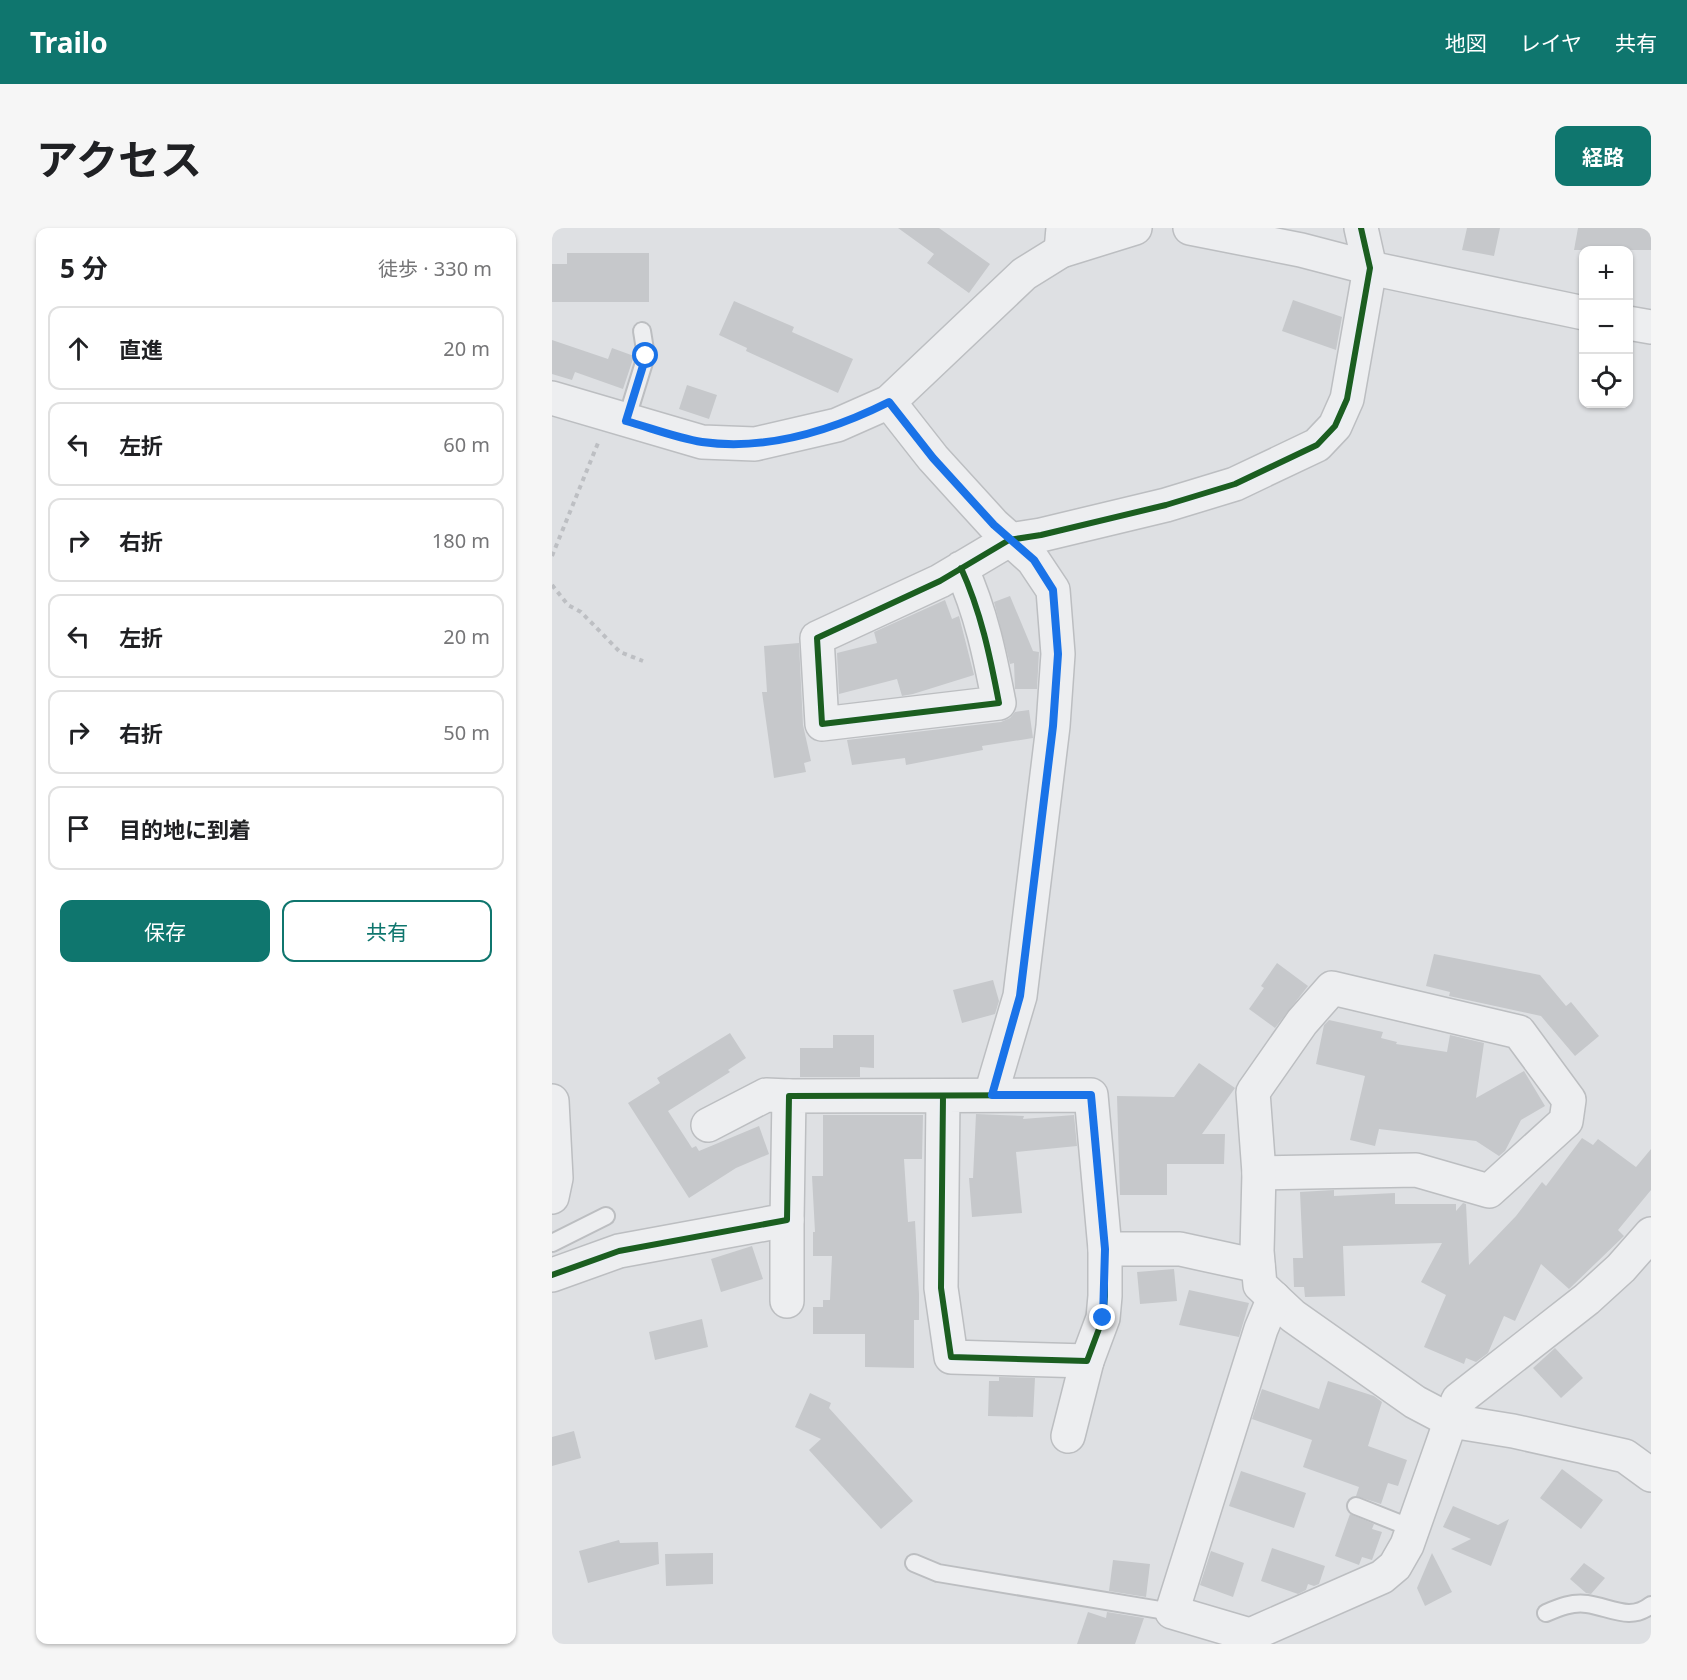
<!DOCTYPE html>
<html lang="ja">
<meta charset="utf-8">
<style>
:root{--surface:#fff;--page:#f6f6f6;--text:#202124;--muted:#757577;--line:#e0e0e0;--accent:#0f766e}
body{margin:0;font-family:"Noto Sans","Noto Sans JP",sans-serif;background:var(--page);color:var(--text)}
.controls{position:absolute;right:18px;top:18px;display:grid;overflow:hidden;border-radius:12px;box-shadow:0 2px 4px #0004}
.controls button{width:54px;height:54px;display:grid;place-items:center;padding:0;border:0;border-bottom:2px solid var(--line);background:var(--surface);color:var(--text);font:30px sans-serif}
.stop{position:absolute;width:18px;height:18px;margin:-14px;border:4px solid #1a73e8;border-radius:50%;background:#fff}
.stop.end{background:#1a73e8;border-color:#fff;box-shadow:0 2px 6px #0008}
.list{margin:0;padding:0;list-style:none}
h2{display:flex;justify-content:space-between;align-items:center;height:78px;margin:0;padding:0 24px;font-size:26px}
h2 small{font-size:20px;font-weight:400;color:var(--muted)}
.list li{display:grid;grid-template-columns:39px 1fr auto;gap:18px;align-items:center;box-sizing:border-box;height:84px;margin:0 12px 12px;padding:0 12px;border:2px solid var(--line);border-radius:12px}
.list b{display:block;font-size:22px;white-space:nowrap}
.list em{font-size:20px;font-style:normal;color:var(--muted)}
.actions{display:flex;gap:12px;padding:18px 24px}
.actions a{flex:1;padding:14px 0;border:2px solid var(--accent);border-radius:12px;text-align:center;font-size:21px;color:var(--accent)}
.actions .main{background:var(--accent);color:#fff}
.icon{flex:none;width:33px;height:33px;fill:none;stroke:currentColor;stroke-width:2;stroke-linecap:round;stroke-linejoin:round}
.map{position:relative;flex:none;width:1099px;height:1416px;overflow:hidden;border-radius:12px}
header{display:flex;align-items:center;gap:36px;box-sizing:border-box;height:84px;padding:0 30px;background:var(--accent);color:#fff}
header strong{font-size:28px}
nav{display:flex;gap:33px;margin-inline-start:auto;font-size:21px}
.intro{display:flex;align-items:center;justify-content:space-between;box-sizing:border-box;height:144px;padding:0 36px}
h1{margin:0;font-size:42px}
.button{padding:15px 27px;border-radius:12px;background:var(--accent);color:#fff;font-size:21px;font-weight:700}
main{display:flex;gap:36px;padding:0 36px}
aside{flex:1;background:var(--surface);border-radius:12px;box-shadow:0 2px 4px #0004}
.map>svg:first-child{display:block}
.building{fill:#c6c8cb}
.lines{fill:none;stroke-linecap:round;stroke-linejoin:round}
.service-casing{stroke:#bcbec1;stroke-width:20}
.minor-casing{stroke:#bcbec1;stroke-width:36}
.tertiary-casing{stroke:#bcbec1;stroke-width:36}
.path{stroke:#bdbfc3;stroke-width:4;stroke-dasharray:4.5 4.5;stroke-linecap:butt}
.service{stroke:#edeef0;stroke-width:16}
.minor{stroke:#edeef0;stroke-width:33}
.tertiary{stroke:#edeef0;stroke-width:33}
.cycleway-casing{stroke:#ebeff4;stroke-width:10}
.cycleway{stroke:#1b5e20;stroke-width:6}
.route{stroke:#1a73e8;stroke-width:8}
</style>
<header>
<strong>Trailo</strong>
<nav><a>地図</a><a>レイヤ</a><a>共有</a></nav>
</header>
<div class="intro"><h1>アクセス</h1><a class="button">経路</a></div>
<main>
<aside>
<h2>5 分<small>徒歩 · 330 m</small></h2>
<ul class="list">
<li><svg class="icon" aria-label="ahead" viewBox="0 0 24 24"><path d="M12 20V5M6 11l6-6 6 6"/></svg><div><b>直進</b></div><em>20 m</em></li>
<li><svg class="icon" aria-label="left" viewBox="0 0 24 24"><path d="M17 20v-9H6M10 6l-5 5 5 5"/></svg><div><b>左折</b></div><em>60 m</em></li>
<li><svg class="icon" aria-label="right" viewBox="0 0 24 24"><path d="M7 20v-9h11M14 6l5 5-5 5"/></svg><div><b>右折</b></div><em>180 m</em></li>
<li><svg class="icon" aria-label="left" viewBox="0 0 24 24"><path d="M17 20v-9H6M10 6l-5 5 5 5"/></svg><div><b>左折</b></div><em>20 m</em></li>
<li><svg class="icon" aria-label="right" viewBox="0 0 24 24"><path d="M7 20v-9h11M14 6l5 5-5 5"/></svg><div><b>右折</b></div><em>50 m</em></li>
<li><svg class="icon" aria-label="arrive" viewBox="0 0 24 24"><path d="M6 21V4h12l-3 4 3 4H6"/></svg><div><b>目的地に到着</b></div></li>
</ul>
<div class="actions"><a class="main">保存</a><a>共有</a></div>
</aside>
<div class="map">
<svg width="1099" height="1416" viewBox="0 0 1099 1416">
<rect width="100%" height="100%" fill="#dee0e3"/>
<g class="building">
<path d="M 346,0 L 387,0 L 438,36 L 417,65 L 375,35 L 382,26 Z"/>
<path d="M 915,0 L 948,0 L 942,28 L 910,22 Z"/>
<path d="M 1026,0 L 1099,0 L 1099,22 L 1022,22 Z"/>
<path d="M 15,25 L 97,25 L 97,74 L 0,74 L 0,36 L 15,36 Z"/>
<path d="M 741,72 L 790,89 L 784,122 L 730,103 Z"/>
<path d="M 182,73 L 242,99 L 240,104 L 301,131 L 286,165 L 194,123 L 195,120 L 167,107 Z"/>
<path d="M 0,112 L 56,131 L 60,120 L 82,128 L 71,161 L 23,144 L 20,152 L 0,146 Z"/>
<path d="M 135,157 L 165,167 L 157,191 L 127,181 Z"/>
<path d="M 458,368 L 481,423 L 487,424 L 485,461 L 463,461 L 462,435 L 458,436 L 442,374 Z"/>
<path d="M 393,372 L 400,391 L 407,388 L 422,447 L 361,466 L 350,468 L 345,451 L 287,466 L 285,425 L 325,415 L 322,404 Z"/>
<path d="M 247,415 L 251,497 L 259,533 L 252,535 L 254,544 L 222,550 L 210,464 L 215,464 L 212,418 Z"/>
<path d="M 477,482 L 481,510 L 430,518 L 431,522 L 354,537 L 353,530 L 300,537 L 295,512 L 449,494 L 458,490 L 463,484 Z"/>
<path d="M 882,726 L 988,747 L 1014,778 L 1019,774 L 1047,808 L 1023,828 L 989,788 L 897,768 L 898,764 L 874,758 Z"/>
<path d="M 725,735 L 756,758 L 723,800 L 697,781 L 712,760 L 709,758 Z"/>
<path d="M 441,752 L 447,773 L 443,786 L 410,795 L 401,762 Z"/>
<path d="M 777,792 L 831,804 L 829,810 L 845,814 L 844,816 L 895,824 L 898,807 L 932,815 L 924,870 L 972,843 L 993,878 L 969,892 L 953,923 L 947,928 L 924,913 L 827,901 L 823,918 L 798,912 L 813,848 L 764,836 L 772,797 Z"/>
<path d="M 178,805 L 194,830 L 176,842 L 178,844 L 116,883 L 140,920 L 144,918 L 147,923 L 207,898 L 217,926 L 184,940 L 137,970 L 76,875 L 108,855 L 105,850 Z"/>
<path d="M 281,807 L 322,807 L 322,840 L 308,839 L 308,849 L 248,849 L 248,820 L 281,820 Z"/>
<path d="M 647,835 L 683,860 L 650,906 L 673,906 L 672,936 L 615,936 L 615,967 L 568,967 L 565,868 L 622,869 Z"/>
<path d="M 424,886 L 472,888 L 471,891 L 522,887 L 525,918 L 464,924 L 470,985 L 420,989 L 417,950 L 421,950 Z"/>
<path d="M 271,887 L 371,887 L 370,931 L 352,931 L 356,994 L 363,993 L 367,1066 L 367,1092 L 362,1092 L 362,1140 L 313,1139 L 313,1106 L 261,1106 L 261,1079 L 271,1079 L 271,1072 L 278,1072 L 280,1028 L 261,1028 L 261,1004 L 263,1004 L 260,948 L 271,948 Z"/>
<path d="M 1030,910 L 1041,917 L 1046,911 L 1084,939 L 1099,921 L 1099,962 L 1066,1002 L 1072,1008 L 1017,1061 L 989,1036 L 963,1093 L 952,1088 L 936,1125 L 924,1134 L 914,1130 L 912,1136 L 872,1119 L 894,1067 L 869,1054 L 890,1015 L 791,1018 L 793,1068 L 753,1069 L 752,1059 L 742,1059 L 741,1030 L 751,1030 L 748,964 L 782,962 L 782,968 L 843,965 L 843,976 L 904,976 L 904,983 L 911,975 L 914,976 L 917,1037 L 964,988 L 990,954 L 994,958 Z"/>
<path d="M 200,1018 L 211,1051 L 169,1064 L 159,1031 Z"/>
<path d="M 622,1041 L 625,1073 L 588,1076 L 585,1044 Z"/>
<path d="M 637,1062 L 697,1075 L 687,1109 L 627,1097 Z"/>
<path d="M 150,1091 L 156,1119 L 103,1132 L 97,1104 Z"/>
<path d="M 1003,1120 L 1031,1150 L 1009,1170 L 981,1140 Z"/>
<path d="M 447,1149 L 483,1150 L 481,1189 L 436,1188 L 437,1153 L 447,1153 Z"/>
<path d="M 776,1153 L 822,1168 L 830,1174 L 816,1218 L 855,1232 L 846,1258 L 836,1255 L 829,1276 L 804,1268 L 807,1259 L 751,1239 L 760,1212 L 700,1191 L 710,1161 L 767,1181 Z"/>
<path d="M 258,1165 L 279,1175 L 277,1180 L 361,1273 L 329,1301 L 257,1222 L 269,1211 L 243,1199 Z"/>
<path d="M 22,1203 L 29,1230 L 0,1238 L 0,1209 Z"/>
<path d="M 1010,1241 L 1051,1272 L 1029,1301 L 988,1270 Z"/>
<path d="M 689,1243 L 754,1265 L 742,1300 L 677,1278 Z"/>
<path d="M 901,1278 L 946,1297 L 957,1291 L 939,1338 L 899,1321 L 919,1311 L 891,1299 Z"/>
<path d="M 798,1286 L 822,1296 L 820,1301 L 830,1304 L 820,1332 L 810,1329 L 807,1337 L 783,1328 Z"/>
<path d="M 67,1312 L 68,1315 L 106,1314 L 107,1336 L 36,1355 L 27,1323 Z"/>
<path d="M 720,1320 L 773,1338 L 767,1356 L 762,1358 L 756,1356 L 754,1362 L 746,1366 L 709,1353 Z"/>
<path d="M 659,1323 L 692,1335 L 681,1369 L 648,1357 Z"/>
<path d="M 161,1325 L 161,1356 L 114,1358 L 113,1326 Z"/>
<path d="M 880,1325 L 900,1364 L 873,1378 L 865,1360 Z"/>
<path d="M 561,1332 L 598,1336 L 594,1369 L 557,1363 Z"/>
<path d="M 1032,1335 L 1053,1350 L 1039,1366 L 1034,1365 L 1018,1351 Z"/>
<path d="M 536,1384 L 554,1390 L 555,1384 L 592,1390 L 583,1416 L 525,1416 Z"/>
</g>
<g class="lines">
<g class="service-casing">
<g id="service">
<path d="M 74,193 L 94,128 L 90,103"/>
<path d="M 0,1015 L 54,988"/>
<path d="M 804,1278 L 862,1301"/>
<path d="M 362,1335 L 386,1345 L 620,1384"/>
<path d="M 994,1385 C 1008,1379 1020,1374 1035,1376 C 1058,1379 1078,1394 1099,1377"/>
</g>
</g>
<g class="minor-casing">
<g id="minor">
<path d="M 509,23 L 511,0"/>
<path d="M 337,174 L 381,230 L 442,297 L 481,332 L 501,362 L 506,426 L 501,498 L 468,768 L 439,866"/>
<path d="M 409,340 C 429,384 438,428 447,475 L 270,496 L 265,410 L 388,353 L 457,312 L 489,307 L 614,277 L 683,256 L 765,217 L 783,198 L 795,171 L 818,40 L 809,0"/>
<path d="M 780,760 L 967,804 L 1017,872 L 1014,893 L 937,963 L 864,942 L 707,945 L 701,864 L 750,794 Z"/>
<path d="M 0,873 L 4,950 L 0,969"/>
<path d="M 156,897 L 214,867 L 237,868"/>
<path d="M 707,945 L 705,1023 L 708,1057 L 741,1088 L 863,1174 L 899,1193 L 961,1203 L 1073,1228 L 1099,1247"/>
<path d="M 235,992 L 235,1073"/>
<path d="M 553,1021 L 628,1021 L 706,1038"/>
<path d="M 0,1047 L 67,1023 L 235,992 L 237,868 L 539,867 L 553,1021 L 553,1068 L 551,1090 L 535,1133 L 399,1129 L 389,1060 L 391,868"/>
<path d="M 722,1070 L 709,1101 L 620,1384 L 698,1407 L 830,1349 L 843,1338 L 855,1317 L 906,1172 L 1035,1071 L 1069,1040 L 1099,1006"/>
<path d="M 516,1208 L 535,1133"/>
</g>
</g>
<g class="tertiary-casing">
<g id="tertiary">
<path d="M 638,0 L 749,22 L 818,40 L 1032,85"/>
<path d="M 1076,95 L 1099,99"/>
<path d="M 0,170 L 150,214 L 203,216 L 285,197 L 337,174 L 472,46 L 509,23 L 583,0"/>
</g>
</g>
<g class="path">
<path d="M 0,328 L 46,215"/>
<path d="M 0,357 L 16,377 L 29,384 L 68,424 L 91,433"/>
</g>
<use href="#service" class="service"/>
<use href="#minor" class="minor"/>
<use href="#tertiary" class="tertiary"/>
<g class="cycleway-casing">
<g id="cycleway">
<path d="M 409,340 C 429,384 438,428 447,475 L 270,496 L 265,410 L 388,353 L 457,312 L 489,307 L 614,277 L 683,256 L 765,217 L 783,198 L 795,171 L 818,40 L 809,0"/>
<path d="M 0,1047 L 67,1023 L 235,992 L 237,868 L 539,867 L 553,1021 L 553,1068 L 551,1090 L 535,1133 L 399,1129 L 389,1060 L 391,868"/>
</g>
</g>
<use href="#cycleway" class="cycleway"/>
</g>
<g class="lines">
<path class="route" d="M 94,128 L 74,193 C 99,200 125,210 150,214 C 214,223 281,202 337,174 L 381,230 L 442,297 L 482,332 L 501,362 L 506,426 L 501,498 L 468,768 L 440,867 L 539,867 L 553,1021 L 551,1090"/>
</g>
</svg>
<div class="controls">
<button>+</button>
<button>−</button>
<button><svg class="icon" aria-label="locate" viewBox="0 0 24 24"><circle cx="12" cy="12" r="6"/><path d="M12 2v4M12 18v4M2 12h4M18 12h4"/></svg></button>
</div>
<div class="stop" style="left:94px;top:128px"></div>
<div class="stop end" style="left:551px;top:1090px"></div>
</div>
</main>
